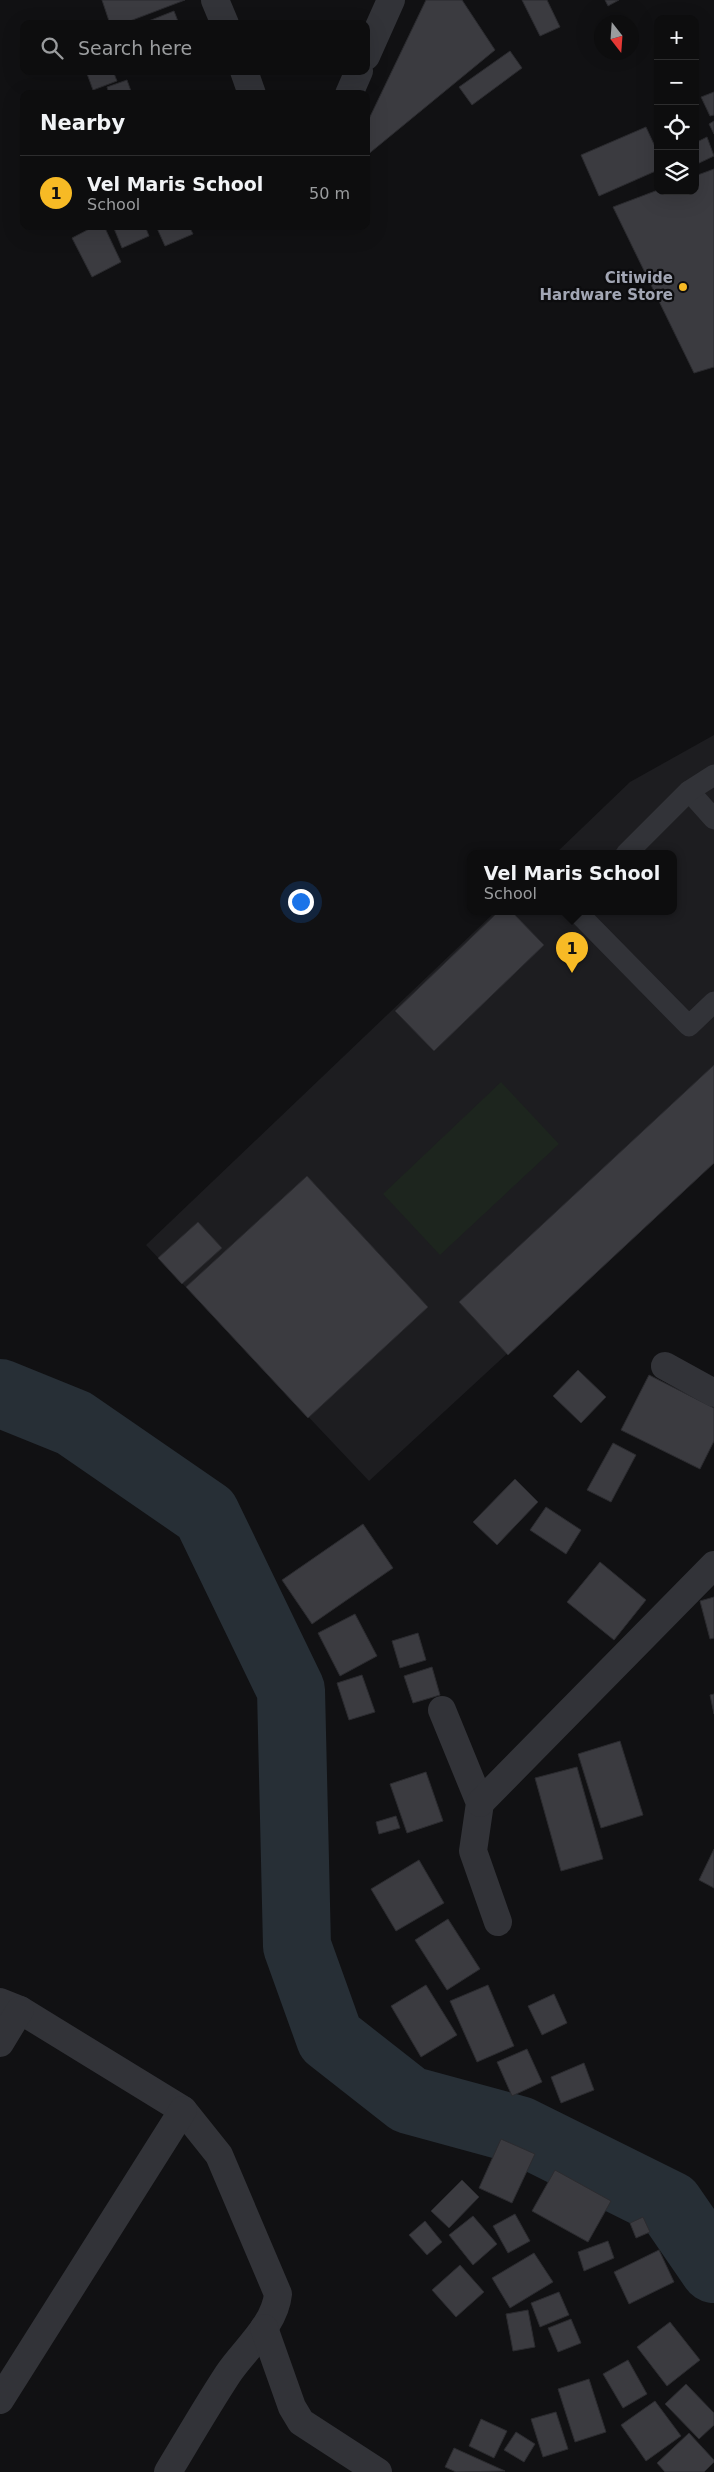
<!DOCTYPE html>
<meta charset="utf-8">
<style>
:root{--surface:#0d0d0e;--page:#161617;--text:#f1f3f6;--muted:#9a9c9e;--line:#2d2d2e;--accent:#f7ba25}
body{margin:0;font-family:"DejaVu Sans",sans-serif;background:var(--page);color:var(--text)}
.controls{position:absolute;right:15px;top:15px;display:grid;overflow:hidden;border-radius:10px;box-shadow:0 5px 20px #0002}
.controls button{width:45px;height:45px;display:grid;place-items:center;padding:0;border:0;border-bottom:1px solid var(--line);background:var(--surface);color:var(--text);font:25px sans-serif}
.compass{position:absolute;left:594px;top:15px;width:45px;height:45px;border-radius:50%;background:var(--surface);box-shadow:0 5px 20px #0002;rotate:163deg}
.you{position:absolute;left:300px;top:901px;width:18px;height:18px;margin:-12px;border:4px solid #fff;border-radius:50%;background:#1a73e8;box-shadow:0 0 0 8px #1a73e833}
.badge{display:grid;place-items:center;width:32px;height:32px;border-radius:50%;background:var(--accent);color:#111;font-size:16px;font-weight:700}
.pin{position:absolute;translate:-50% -41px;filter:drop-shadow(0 1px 2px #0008)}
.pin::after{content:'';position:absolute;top:26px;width:18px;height:15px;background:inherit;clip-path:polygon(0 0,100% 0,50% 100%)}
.popup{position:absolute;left:467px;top:850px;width:210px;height:65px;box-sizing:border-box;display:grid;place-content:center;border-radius:10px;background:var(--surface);filter:drop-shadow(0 1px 4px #0005);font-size:16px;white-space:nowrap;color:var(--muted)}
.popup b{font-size:19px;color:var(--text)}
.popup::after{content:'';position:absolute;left:50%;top:100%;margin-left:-10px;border:10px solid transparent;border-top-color:var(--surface)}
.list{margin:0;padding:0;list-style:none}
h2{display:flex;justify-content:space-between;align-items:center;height:65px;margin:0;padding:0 20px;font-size:21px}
h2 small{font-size:16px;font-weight:400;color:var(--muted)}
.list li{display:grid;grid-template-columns:32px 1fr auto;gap:15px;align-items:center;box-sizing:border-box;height:75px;padding:0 20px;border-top:1px solid var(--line)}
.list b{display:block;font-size:19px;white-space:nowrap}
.list p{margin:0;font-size:16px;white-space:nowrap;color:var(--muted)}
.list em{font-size:16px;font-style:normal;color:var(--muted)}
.icon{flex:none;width:28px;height:28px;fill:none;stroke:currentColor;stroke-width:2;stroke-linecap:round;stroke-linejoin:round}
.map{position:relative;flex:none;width:714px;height:2472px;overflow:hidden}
.search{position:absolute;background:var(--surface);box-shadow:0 5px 20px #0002;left:20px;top:20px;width:350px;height:55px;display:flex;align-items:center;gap:12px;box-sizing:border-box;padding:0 18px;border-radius:10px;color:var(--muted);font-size:19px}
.panel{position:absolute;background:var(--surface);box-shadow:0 5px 20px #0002;left:20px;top:90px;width:350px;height:140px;border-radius:10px}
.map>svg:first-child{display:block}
.built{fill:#1d1d20}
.green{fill:#1d251e}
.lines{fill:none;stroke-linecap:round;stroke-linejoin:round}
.river{stroke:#272f36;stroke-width:68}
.building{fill:#3b3b40;stroke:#2b2b2f}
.lane{stroke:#323338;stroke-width:21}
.street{stroke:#323338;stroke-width:28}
.poi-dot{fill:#f7ba25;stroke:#0c0c0e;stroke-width:2}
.labels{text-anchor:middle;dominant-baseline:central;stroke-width:4.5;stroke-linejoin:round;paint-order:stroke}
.poi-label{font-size:15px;font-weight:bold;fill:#a2a6b4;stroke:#0c0c0e;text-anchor:end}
</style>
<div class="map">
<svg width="714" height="2472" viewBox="0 0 714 2472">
<rect width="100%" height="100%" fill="#111113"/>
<path class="built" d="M 714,735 L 714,1163 L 369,1481 L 146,1245 L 495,912 L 673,912 L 673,854 L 555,854 L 630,782 Z"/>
<path class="green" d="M 501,1082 L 559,1144 L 440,1255 L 383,1194 Z"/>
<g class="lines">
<path class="river" d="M 0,1393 L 74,1423 L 206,1514 L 291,1690 L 297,1946 L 330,2038 L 409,2100 L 519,2130 L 670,2205 L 714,2269"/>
</g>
<g class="building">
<path d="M 102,0 L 185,0 L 122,24 L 110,24 Z"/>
<path d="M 426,0 L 462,0 L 495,50 L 366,156 L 366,125 Z"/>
<path d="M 522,0 L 547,0 L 560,27 L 540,36 Z"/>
<path d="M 605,0 L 619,0 L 608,6 Z"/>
<path d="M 174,11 L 179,24 L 141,24 Z"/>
<path d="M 510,51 L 522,68 L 472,105 L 459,87 Z"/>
<path d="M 86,71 L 113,71 L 117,81 L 93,90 Z"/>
<path d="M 127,80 L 132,94 L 109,94 L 107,87 Z"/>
<path d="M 714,92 L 714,115 L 710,116 L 701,97 Z"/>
<path d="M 714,121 L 714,134 L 709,124 Z"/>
<path d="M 646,127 L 658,153 L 658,170 L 599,196 L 581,155 Z"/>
<path d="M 707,137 L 714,156 L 695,165 L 695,143 Z"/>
<path d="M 714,169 L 714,367 L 694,373 L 613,207 L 658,190 L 695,191 L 695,176 Z"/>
<path d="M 95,226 L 104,226 L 121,262 L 92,277 L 72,238 Z"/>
<path d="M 113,226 L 145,226 L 149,236 L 122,248 Z"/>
<path d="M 156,226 L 189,226 L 193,234 L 165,246 Z"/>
<path d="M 498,912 L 512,912 L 544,945 L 434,1051 L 395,1011 Z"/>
<path d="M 714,1065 L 714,1163 L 508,1355 L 459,1302 Z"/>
<path d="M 307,1176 L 428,1307 L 308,1418 L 186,1287 Z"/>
<path d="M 198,1222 L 222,1248 L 182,1284 L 158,1258 Z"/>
<path d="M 578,1370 L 606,1397 L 581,1423 L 553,1396 Z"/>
<path d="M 649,1375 L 714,1408 L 714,1441 L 700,1469 L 621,1430 Z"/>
<path d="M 613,1443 L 636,1455 L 611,1502 L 587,1490 Z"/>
<path d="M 515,1479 L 538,1502 L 497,1545 L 473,1522 Z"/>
<path d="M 546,1507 L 581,1530 L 566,1554 L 530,1530 Z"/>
<path d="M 363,1524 L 393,1568 L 312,1624 L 282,1580 Z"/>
<path d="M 600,1562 L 646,1600 L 614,1640 L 567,1602 Z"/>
<path d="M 714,1597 L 714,1638 L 710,1639 L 700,1601 Z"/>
<path d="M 355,1614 L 377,1656 L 340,1676 L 318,1633 Z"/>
<path d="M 418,1633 L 426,1660 L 400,1668 L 392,1641 Z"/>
<path d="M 432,1667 L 440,1695 L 413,1703 L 404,1676 Z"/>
<path d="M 362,1675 L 375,1712 L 349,1720 L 337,1683 Z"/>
<path d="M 714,1694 L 714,1714 L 710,1695 Z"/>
<path d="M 620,1741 L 643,1815 L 601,1828 L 578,1754 Z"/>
<path d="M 577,1767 L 603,1859 L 561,1871 L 535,1778 Z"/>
<path d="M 426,1772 L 443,1821 L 407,1833 L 390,1784 Z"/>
<path d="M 396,1816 L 400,1828 L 379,1834 L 376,1822 Z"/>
<path d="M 714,1849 L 714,1888 L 699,1880 Z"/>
<path d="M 419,1860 L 444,1903 L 396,1931 L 371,1889 Z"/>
<path d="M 448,1919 L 480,1969 L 447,1990 L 415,1940 Z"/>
<path d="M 426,1985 L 457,2035 L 421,2057 L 391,2006 Z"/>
<path d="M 488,1985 L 514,2046 L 477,2062 L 450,2001 Z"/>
<path d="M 554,1994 L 567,2023 L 542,2035 L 528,2006 Z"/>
<path d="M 527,2049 L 542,2082 L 512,2096 L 497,2062 Z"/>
<path d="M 584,2063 L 594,2090 L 561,2103 L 551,2077 Z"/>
<path d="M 501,2139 L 535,2154 L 512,2203 L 479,2188 Z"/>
<path d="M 555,2170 L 611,2201 L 588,2242 L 532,2211 Z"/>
<path d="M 462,2180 L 479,2197 L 449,2228 L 431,2211 Z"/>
<path d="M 515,2214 L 530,2241 L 508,2253 L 493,2226 Z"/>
<path d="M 473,2216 L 497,2244 L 473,2265 L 449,2235 Z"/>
<path d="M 643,2217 L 650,2232 L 636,2238 L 630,2223 Z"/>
<path d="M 425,2221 L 442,2242 L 427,2255 L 409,2235 Z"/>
<path d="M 608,2241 L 614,2258 L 584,2271 L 578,2252 Z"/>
<path d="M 659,2250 L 674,2282 L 629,2304 L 614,2272 Z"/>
<path d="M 534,2253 L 553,2282 L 510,2308 L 492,2278 Z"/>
<path d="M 460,2265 L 484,2292 L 456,2317 L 432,2290 Z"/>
<path d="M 559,2292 L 569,2315 L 540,2327 L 531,2303 Z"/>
<path d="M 528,2310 L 535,2347 L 513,2351 L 506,2314 Z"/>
<path d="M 571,2319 L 581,2343 L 558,2352 L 548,2328 Z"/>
<path d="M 670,2322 L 700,2360 L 667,2386 L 637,2347 Z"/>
<path d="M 628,2360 L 647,2394 L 623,2408 L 603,2374 Z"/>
<path d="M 589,2379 L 606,2432 L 575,2442 L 558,2389 Z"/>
<path d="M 686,2384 L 714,2413 L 714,2425 L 699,2439 L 665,2404 Z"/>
<path d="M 655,2401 L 681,2436 L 646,2461 L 621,2425 Z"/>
<path d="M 556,2412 L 568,2449 L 543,2457 L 531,2419 Z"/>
<path d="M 481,2419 L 507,2431 L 494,2458 L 469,2446 Z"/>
<path d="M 516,2432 L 535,2444 L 524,2462 L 504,2450 Z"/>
<path d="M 689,2433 L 714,2460 L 714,2462 L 704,2472 L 665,2472 L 657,2463 Z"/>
<path d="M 454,2448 L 505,2471 L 456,2472 L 445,2467 Z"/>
</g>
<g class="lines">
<g class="lane">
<path d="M 689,791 L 714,819"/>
<path d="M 626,854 L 689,791 L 714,775"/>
<path d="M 577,912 L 689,1026 L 714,1002"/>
</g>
<g class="street">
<path d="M 215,0 L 225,24"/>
<path d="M 366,56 L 391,0"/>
<path d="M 244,71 L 252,94"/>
<path d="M 349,94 L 359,71"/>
<path d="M 665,1366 L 714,1393"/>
<path d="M 442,1710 L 480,1803 L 473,1851 L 498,1922"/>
<path d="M 480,1803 L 714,1565"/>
<path d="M 0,2002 L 20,2010 L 183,2110 L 219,2155 L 278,2294 C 275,2325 244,2350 228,2374 C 207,2406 188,2439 168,2472"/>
<path d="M 0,2043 L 20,2010"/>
<path d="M 264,2328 L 292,2407 L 301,2422 L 378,2472"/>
<path d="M 0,2400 L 183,2110"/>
</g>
</g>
<circle class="poi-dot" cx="683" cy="287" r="5"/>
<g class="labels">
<g class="poi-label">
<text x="673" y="278">Citiwide<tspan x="673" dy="17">Hardware Store</tspan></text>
</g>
</g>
</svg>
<div class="controls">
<button>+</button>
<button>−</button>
<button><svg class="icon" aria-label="locate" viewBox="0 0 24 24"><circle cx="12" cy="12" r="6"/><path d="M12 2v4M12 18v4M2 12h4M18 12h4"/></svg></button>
<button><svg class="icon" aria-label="layers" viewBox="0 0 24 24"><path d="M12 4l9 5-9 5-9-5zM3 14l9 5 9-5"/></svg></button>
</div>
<svg class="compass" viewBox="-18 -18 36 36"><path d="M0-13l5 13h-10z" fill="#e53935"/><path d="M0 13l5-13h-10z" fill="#9a9c9e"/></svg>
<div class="you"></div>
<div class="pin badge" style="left:572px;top:973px">1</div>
<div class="popup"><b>Vel Maris School</b>School</div>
<div class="search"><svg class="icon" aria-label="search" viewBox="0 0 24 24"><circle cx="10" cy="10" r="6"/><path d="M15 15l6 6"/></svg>Search here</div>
<section class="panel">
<h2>Nearby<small></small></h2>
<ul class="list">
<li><span class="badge">1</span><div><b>Vel Maris School</b><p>School</p></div><em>50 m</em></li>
</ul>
</section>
</div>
